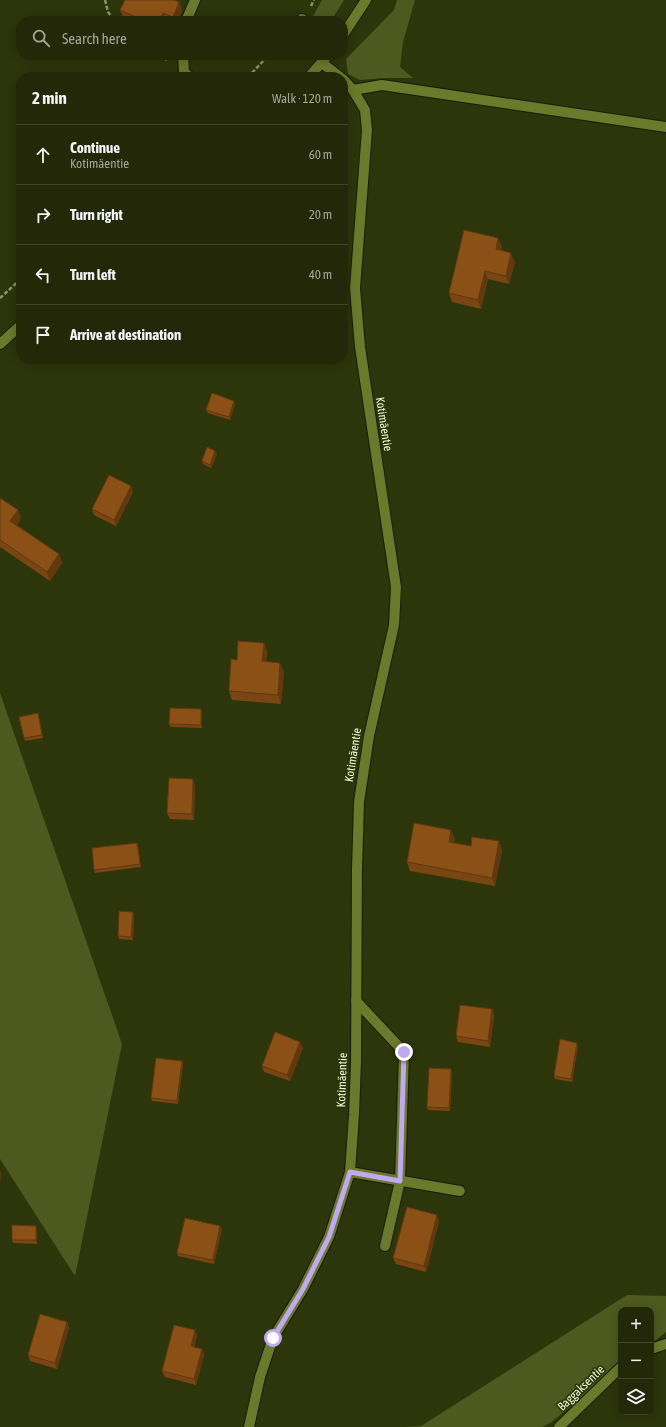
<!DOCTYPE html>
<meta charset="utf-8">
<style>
:root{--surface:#222808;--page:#2e3416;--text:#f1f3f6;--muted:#a2a69c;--line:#3f4429}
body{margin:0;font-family:"Asap Condensed",sans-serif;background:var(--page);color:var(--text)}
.controls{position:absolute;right:12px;bottom:12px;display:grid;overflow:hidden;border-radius:8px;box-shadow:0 2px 10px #0003}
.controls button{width:36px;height:36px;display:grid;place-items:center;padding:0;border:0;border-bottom:1px solid var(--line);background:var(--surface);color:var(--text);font:20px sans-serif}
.stop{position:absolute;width:12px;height:12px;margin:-9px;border:3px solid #c1a8f3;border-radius:50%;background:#fff}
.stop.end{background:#c1a8f3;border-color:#fff;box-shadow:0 1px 4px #0008}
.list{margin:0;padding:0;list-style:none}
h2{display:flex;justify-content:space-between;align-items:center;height:52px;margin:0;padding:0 16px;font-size:17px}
h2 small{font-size:13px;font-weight:400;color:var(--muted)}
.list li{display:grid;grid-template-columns:26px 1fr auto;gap:12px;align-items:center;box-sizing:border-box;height:60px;padding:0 16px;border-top:1px solid var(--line)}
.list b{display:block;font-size:15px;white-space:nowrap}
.list p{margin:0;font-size:13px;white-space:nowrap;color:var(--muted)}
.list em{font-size:13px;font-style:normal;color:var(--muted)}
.icon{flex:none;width:22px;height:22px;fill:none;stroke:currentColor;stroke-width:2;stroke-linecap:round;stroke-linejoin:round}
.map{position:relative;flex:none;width:666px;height:1427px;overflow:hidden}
.search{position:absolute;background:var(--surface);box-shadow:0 2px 10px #0003;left:16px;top:16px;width:332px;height:44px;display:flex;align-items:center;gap:10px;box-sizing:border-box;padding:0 14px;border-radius:16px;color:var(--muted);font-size:15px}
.panel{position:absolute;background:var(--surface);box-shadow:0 2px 10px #0003;left:16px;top:72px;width:332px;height:292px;border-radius:16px}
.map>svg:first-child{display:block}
.green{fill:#4e5920}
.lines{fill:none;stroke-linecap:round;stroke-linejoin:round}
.minor-casing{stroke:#171c04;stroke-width:12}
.path{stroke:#8a926a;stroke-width:2.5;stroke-dasharray:4 2;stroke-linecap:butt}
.minor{stroke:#6a792a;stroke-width:10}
.wall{fill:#784513}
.shaded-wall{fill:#61380f}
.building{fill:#8b5016;stroke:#61380f}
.route{stroke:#c1a8f3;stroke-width:5}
.labels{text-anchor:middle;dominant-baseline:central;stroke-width:3.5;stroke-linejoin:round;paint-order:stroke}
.street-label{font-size:12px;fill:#eff9d2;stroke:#2d350b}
</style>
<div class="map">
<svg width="666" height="1427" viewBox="0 0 666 1427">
<rect width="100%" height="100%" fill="#2d350b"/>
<g class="green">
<path d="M 322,0 L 344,0 L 331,21 L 316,21 L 312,18 Z"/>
<path d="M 397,0 L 415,0 L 403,42 L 400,67 L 413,78 L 385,78 L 360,80 L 348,74 L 346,59 L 394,10 Z"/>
<path d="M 0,693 L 122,1044 L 75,1276 L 0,1159 Z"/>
<path d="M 627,1295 L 666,1296 L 666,1332 L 651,1344 L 651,1310 L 621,1310 L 621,1367 L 550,1423 L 542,1427 L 404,1427 L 421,1426 Z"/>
</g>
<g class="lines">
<g class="minor-casing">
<g id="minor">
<path d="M 302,19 L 305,21"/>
<path d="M 186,21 L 195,0"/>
<path d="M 343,35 L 366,0"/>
<path d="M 183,55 L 184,72 L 190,77"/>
<path d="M 322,63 L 340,77"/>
<path d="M 309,77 L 328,55"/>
<path d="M 353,90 L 382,85 L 666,127"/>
<path d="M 0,344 L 21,325"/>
<path d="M 356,1001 L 404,1052 L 400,1181 L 385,1246"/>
<path d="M 350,1172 L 460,1191"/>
<path d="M 651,1349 L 666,1344"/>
<path d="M 249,1427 L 260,1377 L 273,1338 L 303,1289 L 329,1237 L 350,1172 L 354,1115 L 356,1062 L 357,869 L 359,802 L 369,736 L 394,625 L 396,587 L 360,347 L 355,288 L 367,130 L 365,110 L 353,90 L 343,79"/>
<path d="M 559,1427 L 621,1367"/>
</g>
</g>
<g class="path">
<path d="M 105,0 L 108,12 L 115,21"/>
<path d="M 311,6 L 314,0"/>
<path d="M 160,55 L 167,60"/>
<path d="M 248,77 L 269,55"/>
<path d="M 0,298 L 21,279"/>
</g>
<use href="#minor" class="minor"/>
</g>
<g class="wall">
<path d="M 175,0 L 179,2 L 182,11 L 178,21 L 128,21 L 124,19 L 120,10 Z"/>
<path d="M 502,247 L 501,250 L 515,262 L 509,284 L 488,279 L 481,309 L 452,302 L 449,293 Z"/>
<path d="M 235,404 L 230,420 L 208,413 L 206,410 Z"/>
<path d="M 217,454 L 211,468 L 203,464 L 202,461 Z"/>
<path d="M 133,492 L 116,526 L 94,515 L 92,509 Z"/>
<path d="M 0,498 L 18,510 L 21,518 L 17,525 L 59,554 L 62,563 L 50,581 L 0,547 Z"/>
<path d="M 264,643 L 267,651 L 266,662 L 284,671 L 281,704 L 232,700 L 229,691 L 237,660 Z"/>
<path d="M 202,712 L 202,728 L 171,727 L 169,724 Z"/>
<path d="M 38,713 L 43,738 L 25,741 L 24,738 Z"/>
<path d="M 195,785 L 194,820 L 170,819 L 167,813 Z"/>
<path d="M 455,839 L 454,843 L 471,846 L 502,850 L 495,886 L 410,871 L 407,862 Z"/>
<path d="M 138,846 L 141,867 L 95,873 L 94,870 Z"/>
<path d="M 134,915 L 133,940 L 119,939 L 118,936 Z"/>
<path d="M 492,1009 L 494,1015 L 490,1047 L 458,1042 L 456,1036 Z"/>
<path d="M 578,1046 L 572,1082 L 555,1079 L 554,1076 Z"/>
<path d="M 303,1048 L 290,1081 L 264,1072 L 262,1066 Z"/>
<path d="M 182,1061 L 183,1064 L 178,1104 L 152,1101 L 151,1098 Z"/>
<path d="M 451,1069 L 452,1073 L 450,1111 L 428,1110 L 427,1107 Z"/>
<path d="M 439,1221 L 426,1272 L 396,1264 L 393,1258 Z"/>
<path d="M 36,1226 L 37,1229 L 37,1244 L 13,1243 L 12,1240 Z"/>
<path d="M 222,1229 L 214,1264 L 178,1256 L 177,1253 Z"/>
<path d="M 67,1322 L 69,1328 L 57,1369 L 30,1361 L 28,1355 Z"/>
<path d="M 197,1336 L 194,1347 L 202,1349 L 204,1355 L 196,1385 L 165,1377 L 162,1371 Z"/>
</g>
<g class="shaded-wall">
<path d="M 179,2 L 182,11 L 178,21 L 174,21 L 173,17 Z"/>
<path d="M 163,13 L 166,21 L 160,21 Z"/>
<path d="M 498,238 L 502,247 L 499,258 L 496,249 Z"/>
<path d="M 511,253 L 515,262 L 509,284 L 506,276 Z"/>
<path d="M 485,271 L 488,279 L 481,309 L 478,300 Z"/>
<path d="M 234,401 L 235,404 L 230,420 L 229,417 Z"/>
<path d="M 215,451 L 217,454 L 211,468 L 210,465 Z"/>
<path d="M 131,486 L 133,492 L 116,526 L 114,520 Z"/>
<path d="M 18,510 L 21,518 L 14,530 L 10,521 Z"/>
<path d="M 59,554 L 62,563 L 50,581 L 47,572 Z"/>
<path d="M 264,643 L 267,651 L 266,670 L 262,661 Z"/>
<path d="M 280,663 L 284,671 L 281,704 L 278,695 Z"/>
<path d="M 201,709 L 202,712 L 202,728 L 201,725 Z"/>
<path d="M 193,779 L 195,785 L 194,820 L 192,814 Z"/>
<path d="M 451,830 L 455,839 L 452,851 L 449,842 Z"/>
<path d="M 499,841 L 502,850 L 495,886 L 492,878 Z"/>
<path d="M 137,843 L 138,846 L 141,867 L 140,864 Z"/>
<path d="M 133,912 L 134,915 L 133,940 L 131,937 Z"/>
<path d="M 492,1009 L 494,1015 L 490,1047 L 488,1041 Z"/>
<path d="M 300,1042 L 303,1048 L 290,1081 L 287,1075 Z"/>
<path d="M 577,1043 L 578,1046 L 572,1082 L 571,1079 Z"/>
<path d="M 182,1061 L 183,1064 L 178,1104 L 177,1101 Z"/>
<path d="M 451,1069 L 452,1073 L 450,1111 L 449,1108 Z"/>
<path d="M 0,1170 L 1,1173 L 0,1187 Z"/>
<path d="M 437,1215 L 439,1221 L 426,1272 L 424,1266 Z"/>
<path d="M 36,1226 L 37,1229 L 37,1244 L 36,1240 Z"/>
<path d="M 220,1226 L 222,1229 L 214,1264 L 213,1260 Z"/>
<path d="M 67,1322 L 69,1328 L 57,1369 L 55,1363 Z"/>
<path d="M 195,1330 L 197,1336 L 193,1353 L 191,1346 Z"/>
<path d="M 202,1349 L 204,1355 L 196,1385 L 194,1379 Z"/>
</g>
<g class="building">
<path d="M 125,0 L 174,0 L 179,2 L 173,17 L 163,13 L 160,21 L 145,21 L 120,10 Z"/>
<path d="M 464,230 L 498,238 L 496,249 L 511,253 L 506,276 L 485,271 L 478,300 L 449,293 Z"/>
<path d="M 212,393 L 234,401 L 229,417 L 206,410 Z"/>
<path d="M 207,447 L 215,451 L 210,465 L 202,461 Z"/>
<path d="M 109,475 L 131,486 L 114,520 L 92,509 Z"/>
<path d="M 0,498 L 18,510 L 10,521 L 59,554 L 47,572 L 0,540 Z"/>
<path d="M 238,641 L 264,643 L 262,661 L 280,663 L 278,695 L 229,691 L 231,659 L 237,660 Z"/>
<path d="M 170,708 L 201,709 L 201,725 L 169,724 Z"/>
<path d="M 38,713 L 42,735 L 24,738 L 19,717 Z"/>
<path d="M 169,778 L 193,779 L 192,814 L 167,813 Z"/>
<path d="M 414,823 L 451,830 L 449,842 L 471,846 L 472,837 L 499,841 L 492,878 L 407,862 Z"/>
<path d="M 137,843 L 140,864 L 94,870 L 92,848 Z"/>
<path d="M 119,911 L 133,912 L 131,937 L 118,936 Z"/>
<path d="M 460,1005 L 492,1009 L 488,1041 L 456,1036 Z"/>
<path d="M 275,1032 L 300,1042 L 287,1075 L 262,1066 Z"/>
<path d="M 560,1039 L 577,1043 L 571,1079 L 554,1076 Z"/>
<path d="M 156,1058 L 182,1061 L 177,1101 L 151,1098 Z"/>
<path d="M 429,1068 L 451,1069 L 449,1108 L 427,1107 Z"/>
<path d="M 407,1207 L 437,1215 L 424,1266 L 393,1258 Z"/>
<path d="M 185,1218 L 220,1226 L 213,1260 L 177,1253 Z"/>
<path d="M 12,1225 L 36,1226 L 36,1240 L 12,1240 Z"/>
<path d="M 40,1314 L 67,1322 L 55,1363 L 28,1355 Z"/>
<path d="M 174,1325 L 195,1330 L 191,1346 L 202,1349 L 194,1379 L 162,1371 Z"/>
</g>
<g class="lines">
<path class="route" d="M 273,1338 L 303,1289 L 329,1237 L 350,1172 L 400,1181 L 404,1052"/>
</g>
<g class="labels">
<g class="street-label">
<text transform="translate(384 424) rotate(81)">Kotimäentie</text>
<text transform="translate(353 755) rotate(-81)">Kotimäentie</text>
<text transform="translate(342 1080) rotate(-88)">Kotimäentie</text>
<text transform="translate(581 1388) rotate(-44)">Baggaksentie</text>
</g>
</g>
</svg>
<div class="controls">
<button>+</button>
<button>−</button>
<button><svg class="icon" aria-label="layers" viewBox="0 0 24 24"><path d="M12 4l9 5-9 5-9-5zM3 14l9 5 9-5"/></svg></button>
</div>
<div class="stop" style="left:273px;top:1338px"></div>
<div class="stop end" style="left:404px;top:1052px"></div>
<div class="search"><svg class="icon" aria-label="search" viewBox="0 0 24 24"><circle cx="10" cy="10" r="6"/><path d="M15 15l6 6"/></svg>Search here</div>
<section class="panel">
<h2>2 min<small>Walk · 120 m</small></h2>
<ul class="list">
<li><svg class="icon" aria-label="ahead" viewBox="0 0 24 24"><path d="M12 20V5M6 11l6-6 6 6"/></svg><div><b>Continue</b><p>Kotimäentie</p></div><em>60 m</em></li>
<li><svg class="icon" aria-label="right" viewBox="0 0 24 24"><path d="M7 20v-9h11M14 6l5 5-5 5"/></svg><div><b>Turn right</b></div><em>20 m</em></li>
<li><svg class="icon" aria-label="left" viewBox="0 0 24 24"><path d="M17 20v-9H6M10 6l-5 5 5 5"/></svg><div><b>Turn left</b></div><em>40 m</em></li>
<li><svg class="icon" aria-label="arrive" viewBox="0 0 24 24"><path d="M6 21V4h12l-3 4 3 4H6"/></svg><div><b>Arrive at destination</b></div></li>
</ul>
</section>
</div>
